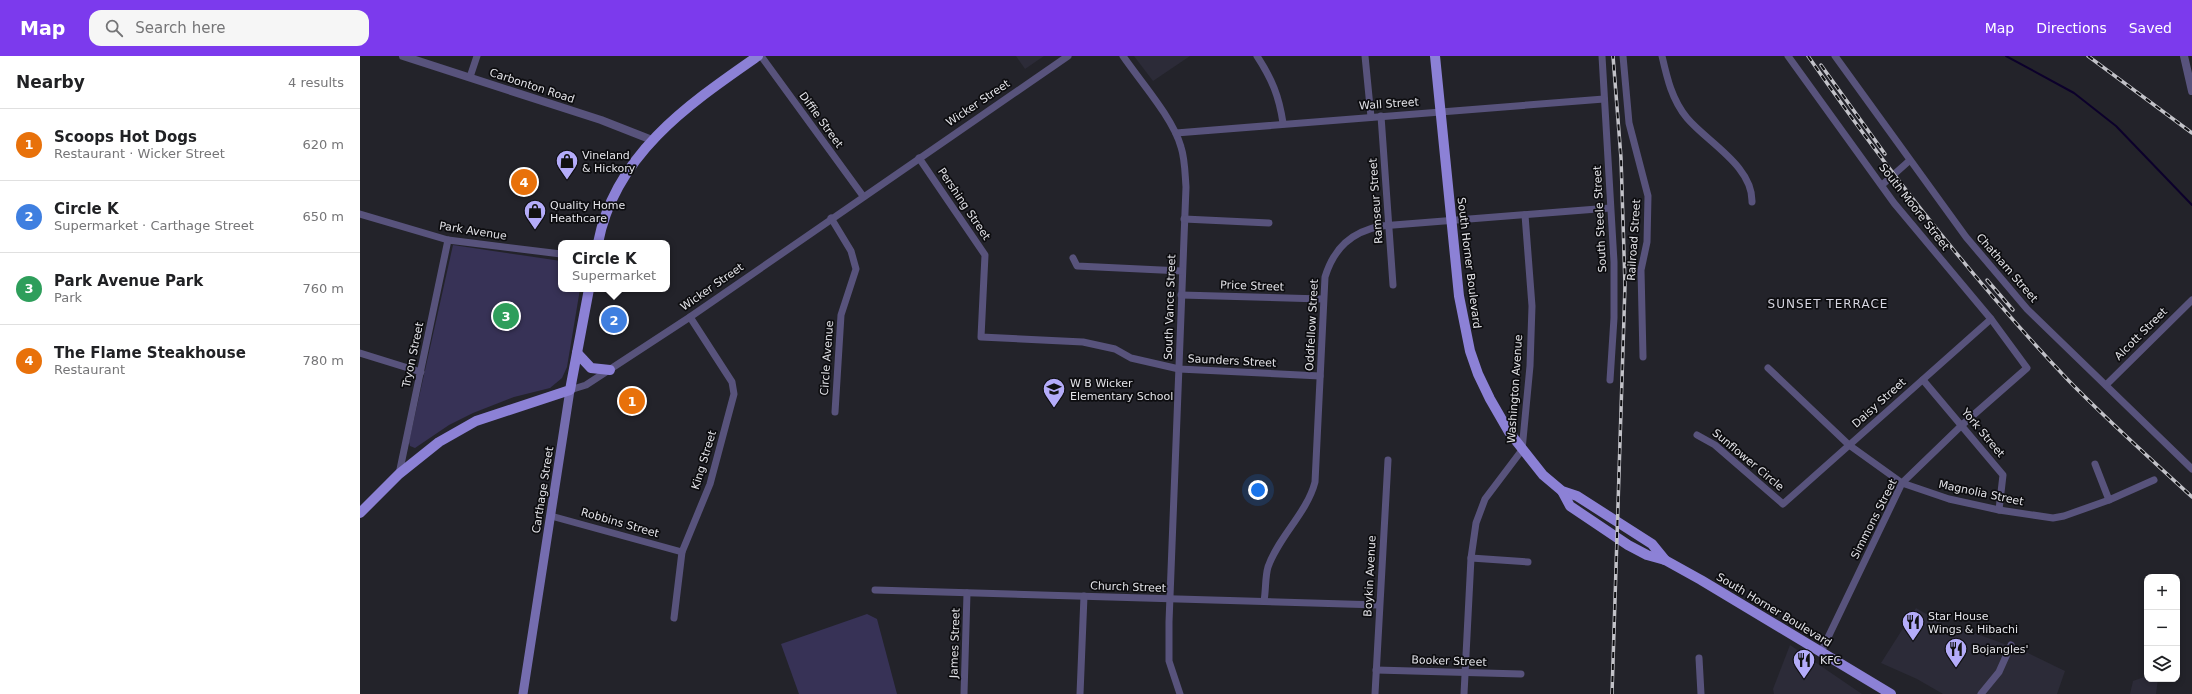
<!DOCTYPE html>
<meta charset="utf-8">
<style>
:root{--surface:#fff;--page:#f6f6f6;--text:#202124;--muted:#757577;--line:#e0e0e0;--accent:#7c3aed}
body{margin:0;font-family:"DejaVu Sans",sans-serif;background:var(--page);color:var(--text)}
.controls{position:absolute;right:12px;bottom:12px;display:grid;overflow:hidden;border-radius:8px;box-shadow:0 2px 6px #0003}
.controls button{width:36px;height:36px;display:grid;place-items:center;padding:0;border:0;border-bottom:1px solid var(--line);background:var(--surface);color:var(--text);font:20px sans-serif}
.you{position:absolute;left:898px;top:434px;width:14px;height:14px;margin:-10px;border:3px solid #fff;border-radius:50%;background:#1a73e8;box-shadow:0 0 0 6px #1a73e833}
.badge{display:grid;place-items:center;width:26px;height:26px;border-radius:50%;background:var(--accent);color:#fff;font-size:13px;font-weight:700}
.pin{position:absolute;translate:-50% -50%;border:2px solid #fff;box-shadow:0 1px 4px #0006}
.popup{position:absolute;left:198px;top:184px;width:112px;height:52px;box-sizing:border-box;display:grid;place-content:center;border-radius:8px;background:var(--surface);filter:drop-shadow(0 1px 3px #0005);font-size:13px;white-space:nowrap;color:var(--muted)}
.popup b{font-size:15px;color:var(--text)}
.popup::after{content:'';position:absolute;left:50%;top:100%;margin-left:-8px;border:8px solid transparent;border-top-color:var(--surface)}
.list{margin:0;padding:0;list-style:none}
h2{display:flex;justify-content:space-between;align-items:center;height:52px;margin:0;padding:0 16px;font-size:17px}
h2 small{font-size:13px;font-weight:400;color:var(--muted)}
.list li{display:grid;grid-template-columns:26px 1fr auto;gap:12px;align-items:center;box-sizing:border-box;height:72px;padding:0 16px;border-top:1px solid var(--line)}
.list b{display:block;font-size:15px;white-space:nowrap}
.list p{margin:0;font-size:13px;white-space:nowrap;color:var(--muted)}
.list em{font-size:13px;font-style:normal;color:var(--muted)}
.icon{flex:none;width:22px;height:22px;fill:none;stroke:currentColor;stroke-width:2;stroke-linecap:round;stroke-linejoin:round}
.map{position:relative;flex:none;width:1832px;height:638px;overflow:hidden}
header{display:flex;align-items:center;gap:24px;box-sizing:border-box;height:56px;padding:0 20px;background:var(--accent);color:#fff}
header strong{font-size:19px}
nav{display:flex;gap:22px;margin-inline-start:auto;font-size:14px}
.search{width:280px;height:36px;background:var(--page);display:flex;align-items:center;gap:10px;box-sizing:border-box;padding:0 14px;border-radius:12px;color:var(--muted);font-size:15px}
main{display:flex}
aside{flex:1;background:var(--surface)}
.map>svg:first-child{display:block}
.built{fill:#2c2b38}
.green{fill:#373256}
.lines{fill:none;stroke-linecap:round;stroke-linejoin:round}
.stream{stroke:#0c002b;stroke-width:2}
.minor{stroke:#58537c;stroke-width:7}
.tertiary{stroke:#58537c;stroke-width:8}
.secondary{stroke:#756daf;stroke-width:9}
.primary{stroke:#8c81d6;stroke-width:10}
.rail-casing{stroke:#c2c2c8;stroke-width:3.5}
.rail{stroke:#0d0d10;stroke-width:2;stroke-dasharray:6;stroke-linecap:butt}
.labels{text-anchor:middle;dominant-baseline:central;stroke-width:3.5;stroke-linejoin:round;paint-order:stroke}
.street-label{font-size:11px;fill:#e3e3e8;stroke:#0d0d10}
.poi-label{font-size:11px;fill:#e3e3e8;stroke:#0d0d10;text-anchor:start}
.neighbourhood-label{font-size:12px;letter-spacing:1px;fill:#d6d5e0;stroke:#0d0d10}
</style>
<header>
<strong>Map</strong>
<div class="search"><svg class="icon" aria-label="search" viewBox="0 0 24 24"><circle cx="10" cy="10" r="6"/><path d="M15 15l6 6"/></svg>Search here</div>
<nav><a>Map</a><a>Directions</a><a>Saved</a></nav>
</header>
<main>
<aside>
<h2>Nearby<small>4 results</small></h2>
<ul class="list">
<li><span class="badge" style="background:#e8710a">1</span><div><b>Scoops Hot Dogs</b><p>Restaurant · Wicker Street</p></div><em>620 m</em></li>
<li><span class="badge" style="background:#3f7fe0">2</span><div><b>Circle K</b><p>Supermarket · Carthage Street</p></div><em>650 m</em></li>
<li><span class="badge" style="background:#2e9e5b">3</span><div><b>Park Avenue Park</b><p>Park</p></div><em>760 m</em></li>
<li><span class="badge" style="background:#e8710a">4</span><div><b>The Flame Steakhouse</b><p>Restaurant</p></div><em>780 m</em></li>
</ul>
</aside>
<div class="map">
<svg width="1832" height="638" viewBox="0 0 1832 638">
<rect width="100%" height="100%" fill="#23232a"/>
<g class="built">
<path d="M 656,0 L 684,0 L 665,13 Z"/>
<path d="M 774,0 L 830,0 L 793,25 Z"/>
<path d="M 1556,552 L 1585,569 L 1601,572 L 1666,596 L 1705,615 L 1697,638 L 1583,638 L 1557,623 L 1521,607 Z"/>
<path d="M 1430,589 L 1502,638 L 1414,638 L 1413,633 Z"/>
<path d="M 1787,620 L 1787,623 L 1798,623 L 1796,638 L 1770,638 L 1773,625 Z"/>
</g>
<g class="green">
<path d="M 93,189 L 201,205 L 201,233 L 220,233 L 207,311 L 202,322 L 190,332 L 154,341 L 113,357 L 89,369 L 55,392 L 50,390 L 49,386 Z"/>
<path d="M 507,558 L 517,563 L 537,638 L 439,638 L 421,588 Z"/>
</g>
<g class="lines">
<path class="stream" d="M 1646,0 L 1714,37 L 1756,70 L 1832,149"/>
<g class="minor">
<path d="M 401,0 L 503,140"/>
<path d="M 763,0 C 780,25 813,62 821,91 C 825,103 825,118 826,131 L 809,566 L 809,605 L 820,638"/>
<path d="M 897,0 C 912,23 919,40 923,67"/>
<path d="M 1005,0 L 1011,61"/>
<path d="M 1242,0 L 1254,206 L 1254,262 L 1250,324"/>
<path d="M 1263,0 L 1269,67 L 1288,140 L 1287,186 L 1281,214 L 1283,301"/>
<path d="M 1302,0 C 1307,22 1312,44 1327,62 C 1347,86 1393,110 1392,146"/>
<path d="M 1428,0 L 1534,147 L 1631,263 L 1667,312 L 1602,369 L 1542,427 L 1461,596"/>
<path d="M 1475,0 L 1606,181 L 1667,253 L 1832,413"/>
<path d="M 110,21 L 117,0"/>
<path d="M 1021,60 L 1033,229"/>
<path d="M 816,77 L 1244,43"/>
<path d="M 559,102 L 625,199 L 621,281 L 723,286 L 755,293 L 771,302 L 819,313 L 960,320"/>
<path d="M 1522,129 L 1549,105"/>
<path d="M 0,158 L 88,184 L 201,198"/>
<path d="M 471,162 L 491,195 L 496,213 L 481,259 L 475,356"/>
<path d="M 824,163 L 909,167"/>
<path d="M 713,202 L 717,210 L 822,215"/>
<path d="M 821,239 L 962,243"/>
<path d="M 0,297 L 61,316"/>
<path d="M 1408,312 L 1489,389 L 1542,427 L 1589,443 L 1639,454 L 1693,462 L 1704,460 L 1749,444 L 1794,424"/>
<path d="M 1563,324 L 1643,419 L 1639,454"/>
<path d="M 1746,329 L 1832,244"/>
<path d="M 210,334 L 226,329 L 330,261 L 708,0"/>
<path d="M 1337,379 L 1355,389 L 1423,448 L 1631,263"/>
<path d="M 1735,408 L 1749,444"/>
<path d="M 39,418 L 88,184"/>
<path d="M 191,460 L 322,496"/>
<path d="M 1111,502 L 1168,506"/>
<path d="M 515,534 L 1019,549"/>
<path d="M 904,545 C 906,534 905,521 908,511 C 919,480 947,457 955,426 L 965,221 C 974,192 991,176 1021,170 L 1250,152"/>
<path d="M 314,562 L 322,496 L 350,428 L 374,338 L 372,326 L 330,261"/>
<path d="M 1339,602 L 1341,638"/>
<path d="M 1016,614 L 1161,618"/>
<path d="M 604,638 L 607,537"/>
<path d="M 720,638 L 724,540"/>
<path d="M 1015,638 L 1028,404"/>
<path d="M 1104,638 L 1111,502 L 1116,467 L 1125,443 L 1162,394 L 1170,310 L 1172,250 L 1165,159"/>
<path d="M 1621,638 L 1639,616 L 1651,589"/>
</g>
<g class="tertiary">
<path d="M 43,0 L 241,64 L 292,84"/>
<path d="M 1824,0 L 1832,35"/>
</g>
<path class="secondary" d="M 163,638 L 210,334"/>
<g class="primary">
<path d="M 1075,0 L 1099,240 L 1110,295 L 1118,318 L 1130,343 L 1149,376 L 1183,419 L 1202,435 L 1217,440 L 1292,488 L 1305,504"/>
<path d="M 238,187 C 255,98 329,48 398,0"/>
<path d="M 217,297 L 231,312 L 250,314"/>
<path d="M 1202,435 L 1210,450 L 1268,489 L 1287,499 L 1305,504 L 1341,524 L 1531,638"/>
<path d="M 0,457 L 39,418 L 79,386 L 116,365 L 210,334 L 229,233"/>
</g>
<g class="rail-casing">
<g id="rail">
<path d="M 1448,0 C 1527,114 1613,224 1709,325 C 1748,365 1791,403 1832,441"/>
<path d="M 1728,0 L 1832,77"/>
<path d="M 1461,9 L 1525,98"/>
<path d="M 1627,224 L 1653,254"/>
<path d="M 1252,638 L 1265,229 L 1261,102 L 1253,0"/>
</g>
</g>
<use href="#rail" class="rail"/>
</g>
<defs>
<g id="shop-pin" transform="scale(1.15)"><path d="M0 17L-7.5 6A9.5 9.5 0 1 1 7.5 6Z" fill="#b4acf9" stroke="#0d0d10"/><path d="M-5-2.5h2.3a2.7 3.5 0 0 1 5.4 0H5L5.5 6h-11ZM-1.5-2.5h3a1.5 2.3 0 0 0-3 0Z" fill="#111"/></g>
<g id="school-pin" transform="scale(1.15)"><path d="M0 17L-7.5 6A9.5 9.5 0 1 1 7.5 6Z" fill="#b4acf9" stroke="#0d0d10"/><path d="M0-5L7-2L0 1L-7-2ZM-4 1L0 2.5L4 1V4Q0 6-4 4Z" fill="#111"/></g>
<g id="restaurant-pin" transform="scale(1.15)"><path d="M0 17L-7.5 6A9.5 9.5 0 1 1 7.5 6Z" fill="#b4acf9" stroke="#0d0d10"/><path d="M-5-6h1v4h1v-4h1v4h1v-4h1v5L-1.5 .5V6h-2V.5L-5-1ZM5-6V6H3V1.5H1.5Q1.5-4 5-6Z" fill="#111"/></g>
</defs>
<g fill-rule="evenodd">
<use href="#shop-pin" x="207" y="105"/>
<use href="#shop-pin" x="175" y="155"/>
<use href="#school-pin" x="694" y="333"/>
<use href="#restaurant-pin" x="1553" y="566"/>
<use href="#restaurant-pin" x="1596" y="593"/>
<use href="#restaurant-pin" x="1444" y="604"/>
</g>
<g class="labels">
<g class="street-label">
<text transform="translate(172 30) rotate(18)">Carbonton Road</text>
<text transform="translate(618 47) rotate(-34)">Wicker Street</text>
<text transform="translate(1029 48) rotate(-4)">Wall Street</text>
<text transform="translate(461 64) rotate(54)">Diffie Street</text>
<text transform="translate(1016 145) rotate(-94)">Ramseur Street</text>
<text transform="translate(604 148) rotate(56)">Pershing Street</text>
<text transform="translate(1554 151) rotate(52)">South Moore Street</text>
<text transform="translate(1240 163) rotate(-93)">South Steele Street</text>
<text transform="translate(113 175) rotate(9)">Park Avenue</text>
<text transform="translate(1274 184) rotate(-86)">Railroad Street</text>
<text transform="translate(1109 207) rotate(83)">South Horner Boulevard</text>
<text transform="translate(1647 212) rotate(49)">Chatham Street</text>
<text transform="translate(892 230) rotate(2)">Price Street</text>
<text transform="translate(352 231) rotate(-35)">Wicker Street</text>
<text transform="translate(810 251) rotate(-88)">South Vance Street</text>
<text transform="translate(952 269) rotate(-87)">Oddfellow Street</text>
<text transform="translate(1781 278) rotate(-45)">Alcott Street</text>
<text transform="translate(53 299) rotate(-78)">Tryon Street</text>
<text transform="translate(467 302) rotate(-86)">Circle Avenue</text>
<text transform="translate(872 305) rotate(3)">Saunders Street</text>
<text transform="translate(1155 333) rotate(-86)">Washington Avenue</text>
<text transform="translate(1519 347) rotate(-42)">Daisy Street</text>
<text transform="translate(1623 377) rotate(50)">York Street</text>
<text transform="translate(344 404) rotate(-73)">King Street</text>
<text transform="translate(1388 404) rotate(40)">Sunflower Circle</text>
<text transform="translate(183 434) rotate(-81)">Carthage Street</text>
<text transform="translate(1621 437) rotate(12)">Magnolia Street</text>
<text transform="translate(1514 463) rotate(-63)">Simmons Street</text>
<text transform="translate(260 467) rotate(16)">Robbins Street</text>
<text transform="translate(1010 520) rotate(-87)">Boykin Avenue</text>
<text transform="translate(768 531) rotate(2)">Church Street</text>
<text transform="translate(1414 554) rotate(31)">South Horner Boulevard</text>
<text transform="translate(595 587) rotate(-88)">James Street</text>
<text transform="translate(1089 605) rotate(2)">Booker Street</text>
</g>
<g class="poi-label">
<text x="222" y="99">Vineland<tspan x="222" dy="13">&amp; Hickory</tspan></text>
<text x="190" y="149">Quality Home<tspan x="190" dy="13">Heathcare</tspan></text>
<text x="710" y="327">W B Wicker<tspan x="710" dy="13">Elementary School</tspan></text>
<text x="1568" y="560">Star House<tspan x="1568" dy="13">Wings &amp; Hibachi</tspan></text>
<text x="1612" y="593">Bojangles'</text>
<text x="1460" y="604">KFC</text>
</g>
<g class="neighbourhood-label">
<text x="1468" y="248">SUNSET TERRACE</text>
</g>
</g>
</svg>
<div class="controls">
<button>+</button>
<button>−</button>
<button><svg class="icon" aria-label="layers" viewBox="0 0 24 24"><path d="M12 4l9 5-9 5-9-5zM3 14l9 5 9-5"/></svg></button>
</div>
<div class="you"></div>
<div class="pin badge" style="left:272px;top:345px;background:#e8710a">1</div>
<div class="pin badge" style="left:254px;top:264px;background:#3f7fe0">2</div>
<div class="popup"><b>Circle K</b>Supermarket</div>
<div class="pin badge" style="left:146px;top:260px;background:#2e9e5b">3</div>
<div class="pin badge" style="left:164px;top:126px;background:#e8710a">4</div>
</div>
</main>
